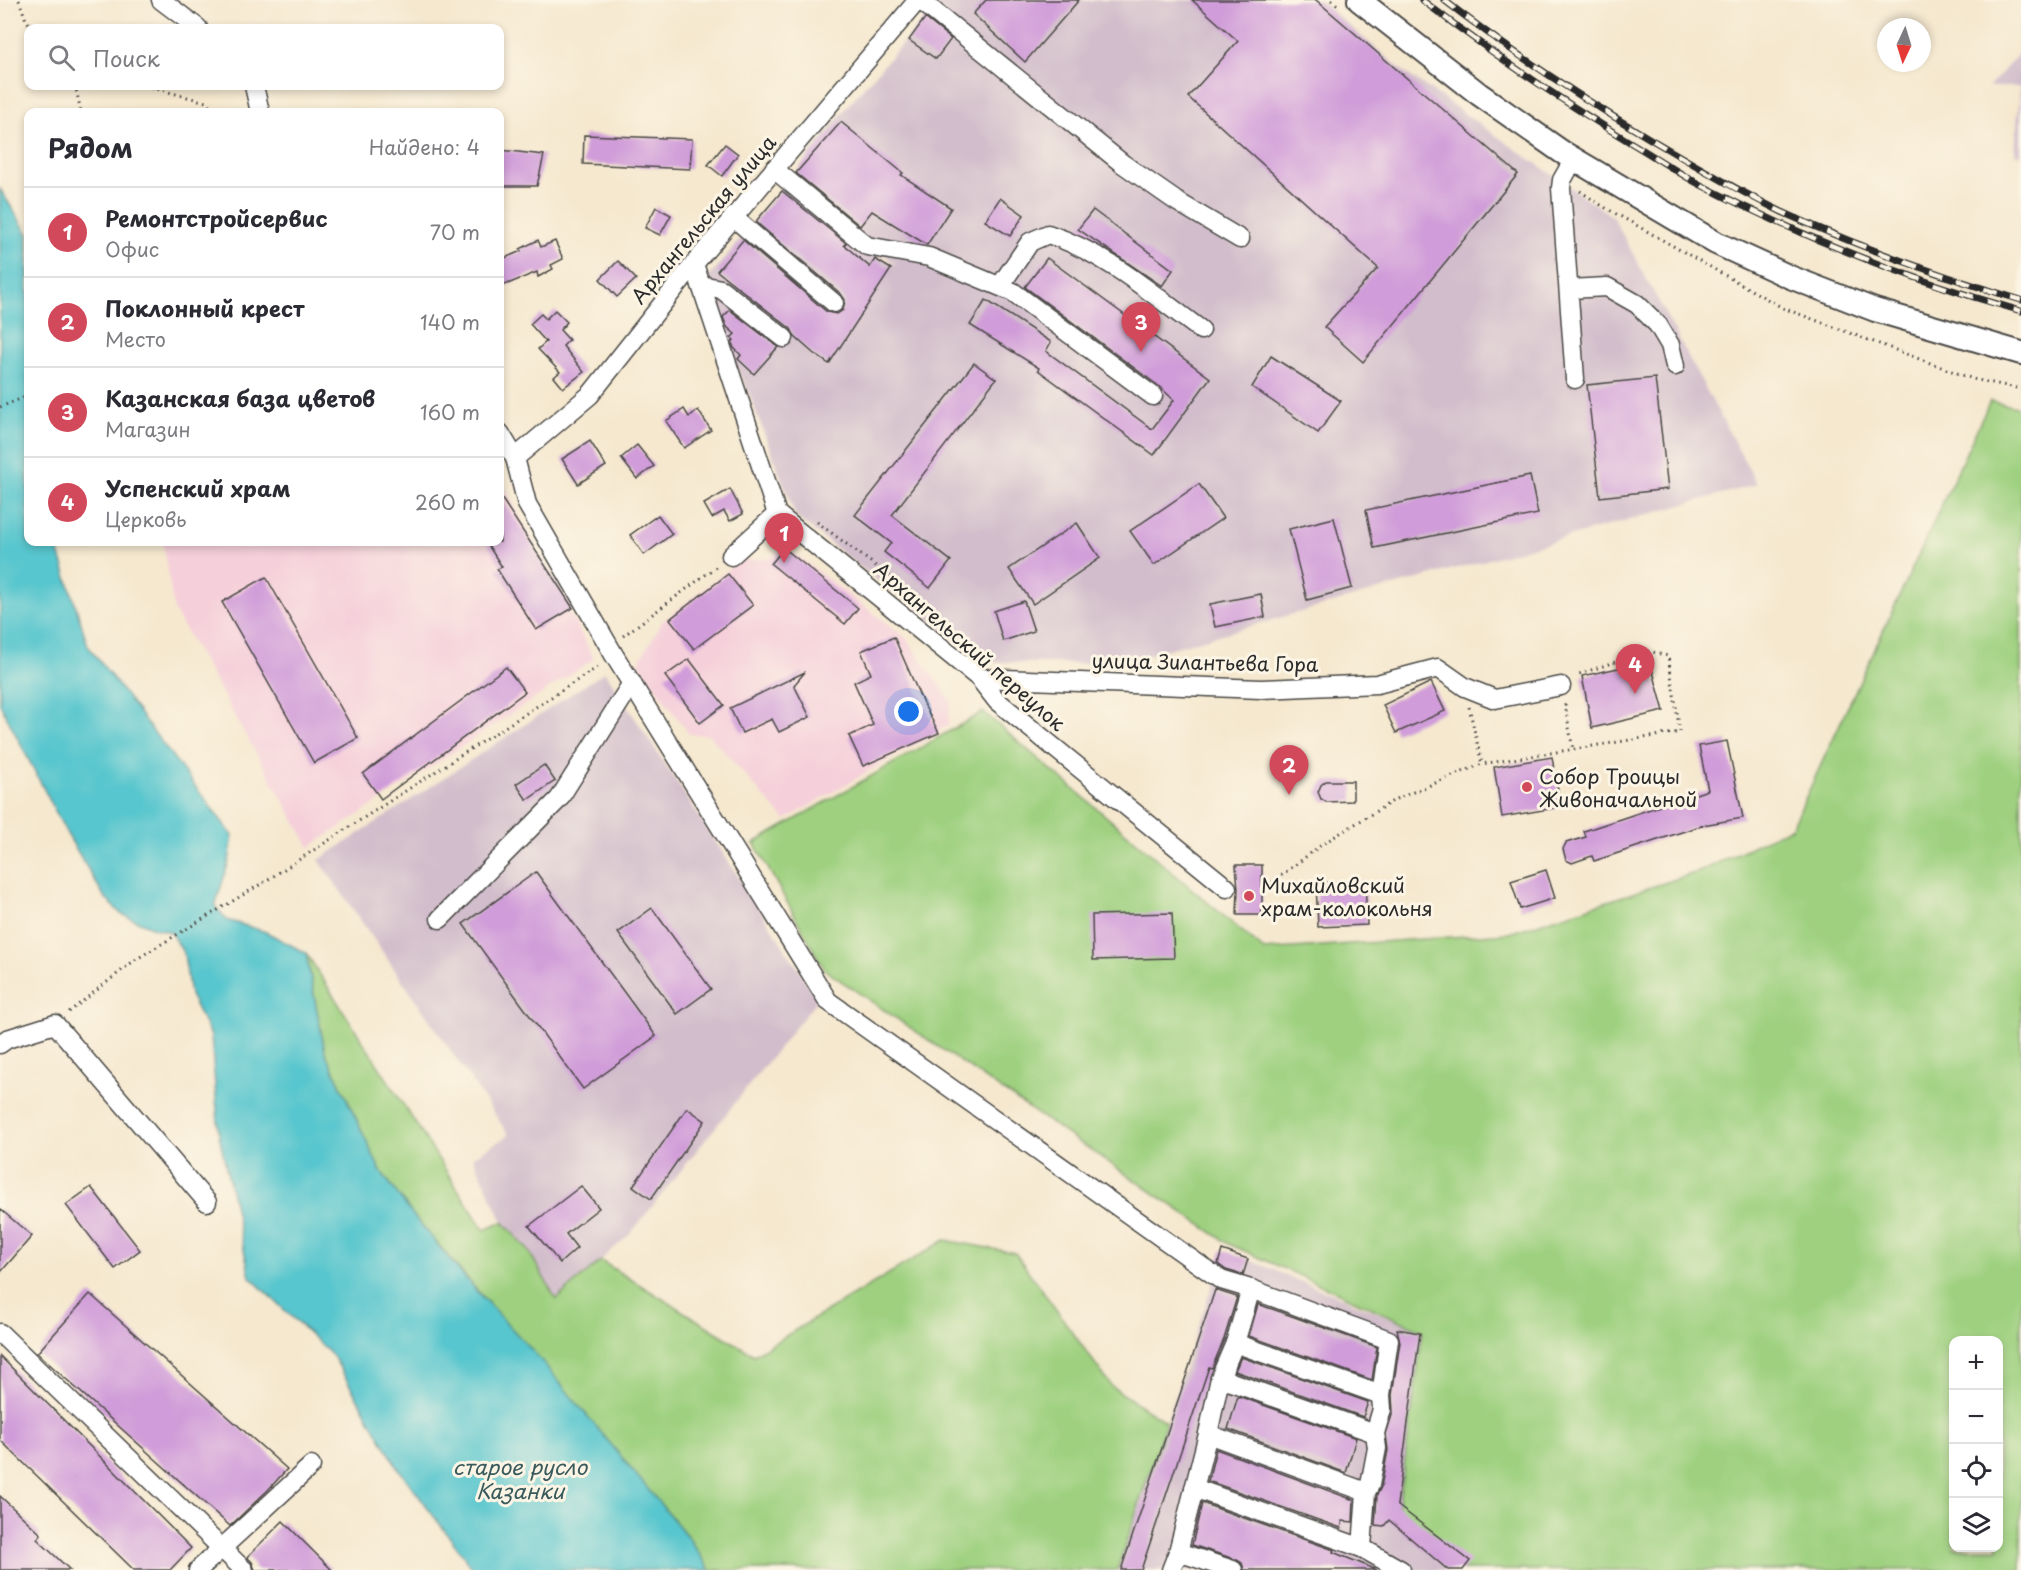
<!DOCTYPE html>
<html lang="ru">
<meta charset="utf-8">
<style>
:root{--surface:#fff;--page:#f2f2f3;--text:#2b2b33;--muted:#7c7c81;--line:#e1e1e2;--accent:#d1495b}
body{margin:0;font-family:"Playpen Sans",sans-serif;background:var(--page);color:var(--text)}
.controls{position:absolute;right:18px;bottom:18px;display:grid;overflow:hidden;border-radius:12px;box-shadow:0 3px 9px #0003}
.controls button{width:54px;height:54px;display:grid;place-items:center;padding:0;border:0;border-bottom:2px solid var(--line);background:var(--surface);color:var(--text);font:30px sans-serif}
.compass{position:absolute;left:1877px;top:18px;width:54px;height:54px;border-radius:50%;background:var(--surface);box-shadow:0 3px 9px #0003;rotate:184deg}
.you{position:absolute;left:909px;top:712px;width:21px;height:21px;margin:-15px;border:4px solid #fff;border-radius:50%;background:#1a73e8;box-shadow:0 0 0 9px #1a73e833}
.badge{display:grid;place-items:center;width:39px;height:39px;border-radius:50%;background:var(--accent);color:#fff;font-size:20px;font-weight:700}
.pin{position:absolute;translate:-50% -50px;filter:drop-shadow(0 2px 3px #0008)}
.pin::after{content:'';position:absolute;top:32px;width:21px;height:18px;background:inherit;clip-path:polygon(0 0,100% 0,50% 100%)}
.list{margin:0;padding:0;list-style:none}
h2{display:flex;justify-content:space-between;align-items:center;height:78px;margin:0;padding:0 24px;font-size:26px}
h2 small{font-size:20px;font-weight:400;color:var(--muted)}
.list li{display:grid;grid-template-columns:39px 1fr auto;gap:18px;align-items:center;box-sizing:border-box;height:90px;padding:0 24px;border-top:2px solid var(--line)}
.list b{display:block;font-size:22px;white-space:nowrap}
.list p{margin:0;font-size:20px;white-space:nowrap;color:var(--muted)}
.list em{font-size:20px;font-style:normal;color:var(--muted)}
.icon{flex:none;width:33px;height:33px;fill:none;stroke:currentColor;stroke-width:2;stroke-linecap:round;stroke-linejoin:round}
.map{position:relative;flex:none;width:2021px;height:1570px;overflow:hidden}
.search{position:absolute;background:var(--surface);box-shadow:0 3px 9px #0003;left:24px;top:24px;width:480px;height:66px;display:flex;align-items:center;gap:15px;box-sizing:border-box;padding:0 21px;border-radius:12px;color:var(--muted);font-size:22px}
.panel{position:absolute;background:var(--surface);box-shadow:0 3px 9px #0003;left:24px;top:108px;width:480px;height:438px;border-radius:12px}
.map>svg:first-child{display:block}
.built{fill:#f5cfda}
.industrial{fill:#d1bdcb}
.green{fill:#9ed07f;stroke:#647e55;stroke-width:1.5;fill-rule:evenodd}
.water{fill:#59c6ce;stroke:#42787c;stroke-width:1.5}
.building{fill:#d09cd9}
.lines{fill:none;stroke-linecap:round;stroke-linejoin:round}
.minor-casing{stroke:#494744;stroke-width:21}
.major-casing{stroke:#494744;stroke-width:26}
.path{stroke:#494744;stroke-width:3;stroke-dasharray:1.5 4.5;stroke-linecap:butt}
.minor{stroke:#fff;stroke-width:18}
.major{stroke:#fff;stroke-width:22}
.rail-casing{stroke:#2b2b2b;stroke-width:7}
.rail{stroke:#fcf5e5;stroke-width:4.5;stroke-dasharray:14;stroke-linecap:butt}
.poi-dot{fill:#d1495b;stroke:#fcf5e5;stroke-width:2}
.labels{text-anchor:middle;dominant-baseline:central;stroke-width:6;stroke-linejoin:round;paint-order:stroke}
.street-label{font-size:20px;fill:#2b2b2b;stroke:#fcf5e5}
.poi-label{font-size:20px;fill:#2b2b2b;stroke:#fcf5e5;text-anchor:start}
.water-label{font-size:21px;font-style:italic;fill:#395a5c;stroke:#fcf5e5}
</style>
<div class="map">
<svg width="2021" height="1570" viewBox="0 0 2021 1570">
<rect width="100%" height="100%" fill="#fcf5e5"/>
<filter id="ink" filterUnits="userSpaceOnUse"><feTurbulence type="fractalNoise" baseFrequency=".0167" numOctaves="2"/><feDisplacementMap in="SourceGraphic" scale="12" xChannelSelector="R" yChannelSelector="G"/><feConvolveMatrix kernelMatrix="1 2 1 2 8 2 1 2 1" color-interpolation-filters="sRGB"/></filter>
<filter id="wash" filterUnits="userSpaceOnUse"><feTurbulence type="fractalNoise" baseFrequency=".008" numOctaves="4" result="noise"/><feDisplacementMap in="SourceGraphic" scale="24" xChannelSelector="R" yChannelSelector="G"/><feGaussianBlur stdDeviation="1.35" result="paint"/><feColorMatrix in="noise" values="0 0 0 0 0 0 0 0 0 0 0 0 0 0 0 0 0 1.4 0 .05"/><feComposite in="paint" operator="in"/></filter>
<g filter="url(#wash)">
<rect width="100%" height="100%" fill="#f5e8cf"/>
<g class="built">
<path d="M 500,477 L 594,659 L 310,847 L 174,610 L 163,542 L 500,542 Z"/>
<path d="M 783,545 L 905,637 L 951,701 L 948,725 L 785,820 L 709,735 L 689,734 L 638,663 L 662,622 L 739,561 L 771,558 Z"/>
</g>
<g class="industrial">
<path d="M 941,0 L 1319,0 L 1403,71 L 1613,217 L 1757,484 L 1115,664 L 982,662 L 796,517 L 746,386 L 736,369 L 705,282 L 782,187 L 857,245 L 897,265 L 791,178 L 851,102 Z"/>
<path d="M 2021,51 L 2021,155 L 2015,154 L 2020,87 L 1989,87 Z"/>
<path d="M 605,672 L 818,999 L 630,1234 L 556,1300 L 528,1250 L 503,1222 L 473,1157 L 509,1135 L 319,860 Z"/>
<path d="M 1223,1253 L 1244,1258 L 1423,1331 L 1398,1510 L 1462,1570 L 1117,1570 Z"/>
</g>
<g class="green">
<path d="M 1990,401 L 2021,408 L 2021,1570 L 1462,1570 L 1398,1510 L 1423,1331 L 1229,1244 L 825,970 L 754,843 L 983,712 L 1264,950 L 1509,933 L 1701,871 L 1792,827 ZM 1954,1340 L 1998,1340 L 1998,1548 L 1954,1548 Z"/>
<path d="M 306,953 L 484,1230 L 503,1222 L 528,1250 L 556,1299 L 601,1261 L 754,1355 L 945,1240 L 1015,1253 L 1112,1387 L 1166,1422 L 1117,1570 L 710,1570 L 687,1536 L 412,1214 L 380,1170 L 325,1052 Z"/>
</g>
<path class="water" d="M 0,189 L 28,234 L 28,542 L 56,542 L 88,646 L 233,836 L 229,861 L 215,906 L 227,920 L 266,932 L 306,953 L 325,1052 L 380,1170 L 412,1214 L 473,1287 L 541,1360 L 687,1536 L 710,1570 L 474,1570 L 398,1468 L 333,1356 L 250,1277 L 219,1135 L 211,1036 L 190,995 L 184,954 L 171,932 L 154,928 L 121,914 L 104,896 L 67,834 L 0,704 Z"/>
<g id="blocks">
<g class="building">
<path d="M 986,0 L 1079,0 L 1025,62 L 973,14 Z"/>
<path d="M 1192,0 L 1316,0 L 1518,174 L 1363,362 L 1324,327 L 1378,268 L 1188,97 L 1238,41 Z"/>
<path d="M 925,18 L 951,39 L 936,59 L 909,40 Z"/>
<path d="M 841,122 L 903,173 L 901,175 L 951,208 L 927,245 L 872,211 L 860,226 L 796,173 Z"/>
<path d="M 584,135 L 692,139 L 690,169 L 583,164 Z"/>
<path d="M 725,144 L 738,154 L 722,176 L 708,165 Z"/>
<path d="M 500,150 L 544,155 L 537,186 L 500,186 Z"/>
<path d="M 782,191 L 846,243 L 844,245 L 870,267 L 875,259 L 891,269 L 829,364 L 813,353 L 795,337 L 791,329 L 717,271 L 743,240 L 827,312 L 837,314 L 843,310 L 845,300 L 841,294 L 757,223 L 757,220 Z"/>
<path d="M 1000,198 L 1024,215 L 1010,236 L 985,221 Z"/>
<path d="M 656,207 L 671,215 L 660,235 L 645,228 Z"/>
<path d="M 1093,210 L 1173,270 L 1162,286 L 1078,229 Z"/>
<path d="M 538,240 L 541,247 L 555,241 L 563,259 L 551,265 L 553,269 L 538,277 L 537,272 L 500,287 L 500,260 L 521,251 L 520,249 Z"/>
<path d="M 1047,258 L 1210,378 L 1154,455 L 1038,370 L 1039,368 L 970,325 L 986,300 L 1051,342 L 1046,351 L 1152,429 L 1174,400 L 1160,387 L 1025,287 Z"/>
<path d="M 618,261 L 636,279 L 617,297 L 600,279 Z"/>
<path d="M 555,310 L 567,322 L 560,330 L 569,340 L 563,346 L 584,372 L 563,388 L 554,377 L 560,372 L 538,349 L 546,342 L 530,324 L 541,314 L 546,319 Z"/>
<path d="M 730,310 L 778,347 L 754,374 L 738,359 L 741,355 L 734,348 L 732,343 L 734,340 L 731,338 L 735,334 L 727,327 L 723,317 Z"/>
<path d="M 1271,356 L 1341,401 L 1318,433 L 1252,387 Z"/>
<path d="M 974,363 L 996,379 L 892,515 L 951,561 L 930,588 L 884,552 L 891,543 L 855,515 Z"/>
<path d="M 1655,378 L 1668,489 L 1600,497 L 1587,385 Z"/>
<path d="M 684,409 L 689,417 L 698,410 L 711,430 L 684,448 L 666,421 Z"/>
<path d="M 590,441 L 606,466 L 578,484 L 562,459 Z"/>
<path d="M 637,445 L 654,466 L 637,479 L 621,458 Z"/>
<path d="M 1530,476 L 1538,514 L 1374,548 L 1366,510 Z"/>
<path d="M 1199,484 L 1223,518 L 1154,565 L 1130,531 Z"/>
<path d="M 730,489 L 743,514 L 730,521 L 724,511 L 712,518 L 704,504 Z"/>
<path d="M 500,496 L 573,608 L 536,630 L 497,569 L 502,567 L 486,542 L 500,542 Z"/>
<path d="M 658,515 L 672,534 L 644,555 L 630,535 Z"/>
<path d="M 1334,518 L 1352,588 L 1307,600 L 1289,529 Z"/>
<path d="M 1077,523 L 1100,558 L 1033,604 L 1009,569 Z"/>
<path d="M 784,548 L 858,608 L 845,624 L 771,564 Z"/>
<path d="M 728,574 L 753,605 L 694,649 L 670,619 Z"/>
<path d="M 266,577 L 358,738 L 314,763 L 222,602 Z"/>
<path d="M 1261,594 L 1265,617 L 1215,627 L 1210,604 Z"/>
<path d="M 1024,601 L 1034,631 L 1003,641 L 994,611 Z"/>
<path d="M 894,637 L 923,703 L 939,733 L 863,766 L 849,736 L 873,725 L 854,682 L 871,674 L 861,651 Z"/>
<path d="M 689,659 L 724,705 L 700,723 L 665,676 Z"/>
<path d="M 1650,661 L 1664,711 L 1592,728 L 1582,676 Z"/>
<path d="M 506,667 L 525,692 L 381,799 L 363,774 Z"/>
<path d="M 805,672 L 794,685 L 810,717 L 779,732 L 772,719 L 742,733 L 730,708 Z"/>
<path d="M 1431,682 L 1445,711 L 1396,733 L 1383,705 Z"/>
<path d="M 1727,741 L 1743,818 L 1703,825 L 1594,861 L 1592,856 L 1572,863 L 1566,860 L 1563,849 L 1566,843 L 1586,837 L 1584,831 L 1708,790 L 1699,746 Z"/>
<path d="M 1552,757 L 1561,807 L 1502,817 L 1494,767 Z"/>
<path d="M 544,765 L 555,781 L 527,800 L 516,784 Z"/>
<path d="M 1326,781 L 1353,781 L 1353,801 L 1326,802 L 1321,799 L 1318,792 L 1321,785 Z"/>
<path d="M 1236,865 L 1262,865 L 1262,915 L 1237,915 L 1238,889 Z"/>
<path d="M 1546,870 L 1555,898 L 1520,909 L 1511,881 Z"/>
<path d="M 536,872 L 656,1036 L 583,1089 L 463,924 Z"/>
<path d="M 1365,881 L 1367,925 L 1318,927 L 1316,883 Z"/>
<path d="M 652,908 L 711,989 L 677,1014 L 618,933 Z"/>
<path d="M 1172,913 L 1174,958 L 1093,960 L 1092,915 Z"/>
<path d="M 687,1108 L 705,1121 L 651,1199 L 633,1186 Z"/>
<path d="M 581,1186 L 599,1208 L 566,1234 L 577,1248 L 560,1263 L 529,1226 Z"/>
<path d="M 91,1187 L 140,1250 L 115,1269 L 66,1205 Z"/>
<path d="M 0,1209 L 32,1236 L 0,1273 Z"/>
<path d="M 1222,1250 L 1248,1259 L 1243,1275 L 1226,1270 L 1218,1264 Z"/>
<path d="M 1215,1290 L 1237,1297 L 1224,1339 L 1212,1368 L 1209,1367 L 1141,1570 L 1121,1570 Z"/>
<path d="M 90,1294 L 287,1469 L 268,1490 L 230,1526 L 37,1353 Z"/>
<path d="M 1258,1304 L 1377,1347 L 1372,1380 L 1249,1336 Z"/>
<path d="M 1397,1329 L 1420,1333 L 1397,1505 L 1470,1561 L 1463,1570 L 1448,1570 L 1389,1520 L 1384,1526 L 1375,1525 L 1377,1495 L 1381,1487 L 1388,1450 L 1386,1434 L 1393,1412 L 1392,1395 L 1400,1342 Z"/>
<path d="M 0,1356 L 191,1548 L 170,1570 L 134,1570 L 0,1440 Z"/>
<path d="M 1241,1357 L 1368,1402 L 1363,1417 L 1235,1371 Z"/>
<path d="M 1238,1396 L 1356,1438 L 1346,1473 L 1228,1429 Z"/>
<path d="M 1216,1449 L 1354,1500 L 1353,1522 L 1343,1521 L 1341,1528 L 1208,1481 Z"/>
<path d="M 0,1496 L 41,1534 L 37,1539 L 70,1570 L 0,1570 Z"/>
<path d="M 1202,1503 L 1334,1550 L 1333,1552 L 1377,1570 L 1244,1570 L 1242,1563 L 1237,1560 L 1192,1545 Z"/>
<path d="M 283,1521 L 332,1570 L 255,1570 L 252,1562 L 247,1557 Z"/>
</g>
</g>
</g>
<g filter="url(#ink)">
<use href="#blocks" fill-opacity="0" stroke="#494744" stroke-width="1.5"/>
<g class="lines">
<g class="minor-casing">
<g id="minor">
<path d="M 161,0 L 198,28"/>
<path d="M 920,0 L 1123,164 L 1176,201 L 1240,239"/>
<path d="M 254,86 L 260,112"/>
<path d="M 1574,159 L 1562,180 L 1561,188 L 1575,379"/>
<path d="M 774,169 L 867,246 L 929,257 L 1013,292 L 1153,396"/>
<path d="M 733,217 L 834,303"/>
<path d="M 694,264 L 777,514 L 979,678 L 997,701 L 1227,888"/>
<path d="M 701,285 L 721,289 L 784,338"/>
<path d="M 1000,286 L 1030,242 L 1048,234 C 1106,253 1152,294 1201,330"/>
<path d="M 1569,289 L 1607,287 L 1637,304 L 1658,325 L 1670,345 L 1675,366"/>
<path d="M 500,433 L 515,458 L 527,504 L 614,655 L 828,1001 L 1221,1280 L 1251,1289 L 1389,1340 L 1381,1395 L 1382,1409 L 1375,1433 L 1377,1448 L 1370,1485 L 1366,1492 L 1362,1548"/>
<path d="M 515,458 L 590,395 L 694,264 L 918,0"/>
<path d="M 731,556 L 777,514"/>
<path d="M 979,678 L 1261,689 L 1377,684 L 1438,668 L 1465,687 L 1495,699 L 1561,686"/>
<path d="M 440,919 L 559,799 L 632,683"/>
<path d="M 0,1044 L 7,1039 L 55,1024 L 207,1202"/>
<path d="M 0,1333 L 244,1570"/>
<path d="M 1235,1343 L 1381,1395"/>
<path d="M 1220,1378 L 1375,1433"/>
<path d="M 1208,1434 L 1366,1492"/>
<path d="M 1194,1488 L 1362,1548 L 1401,1570"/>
<path d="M 1178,1552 L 1233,1570"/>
<path d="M 198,1570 L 311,1466"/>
<path d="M 1171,1570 L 1178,1552 L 1208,1434 L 1220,1378 L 1235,1343 L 1251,1289"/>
</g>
</g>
<g class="major-casing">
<path id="major" d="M 1359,0 L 1479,94 L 1562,152 L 1716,243 L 1790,277 L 1875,310 L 2021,353"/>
</g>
<g class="path">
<path d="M 19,0 L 26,20 L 32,28"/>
<path d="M 1331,0 L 1339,6"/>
<path d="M 73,86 L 76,89 L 81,112"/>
<path d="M 146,86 L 206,102 L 215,112"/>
<path d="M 76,89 L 95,86"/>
<path d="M 1580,191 L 1604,207 L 1783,308 L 1973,379 L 2021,389"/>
<path d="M 0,407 L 28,396"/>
<path d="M 817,522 L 924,602 L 933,615"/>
<path d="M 623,636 L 716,567"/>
<path d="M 1565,704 L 1573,750"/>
<path d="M 1469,707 L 1482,764"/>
<path d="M 1262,890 L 1324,843 L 1396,799 L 1482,764 L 1680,732 L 1668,656 L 1649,651 L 1576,675"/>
<path d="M 69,1012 L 135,960 L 261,884 L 601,665"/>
</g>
<use href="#minor" class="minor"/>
<use href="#major" class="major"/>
<g class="rail-casing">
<g id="rail">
<path d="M 1422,0 C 1490,52 1560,100 1633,144 C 1655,157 1677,172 1699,184 C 1801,237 1911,280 2021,311"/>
<path d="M 1444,0 C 1508,50 1577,95 1647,137 C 1691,163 1736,190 1782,212 C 1859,247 1940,276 2021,300"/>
</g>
</g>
<use href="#rail" class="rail"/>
</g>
</g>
<g class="poi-dot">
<circle cx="1527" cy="787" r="6"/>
<circle cx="1249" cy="896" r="6"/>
</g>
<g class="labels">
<g class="street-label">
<text transform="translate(703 219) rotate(-50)">Архангельская улица</text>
<text transform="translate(970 646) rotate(41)">Архангельский переулок</text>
<text transform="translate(1205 662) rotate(1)">улица Зилантьева Гора</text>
</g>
<g class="poi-label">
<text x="1539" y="776">Собор Троицы<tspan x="1539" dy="23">Живоначальной</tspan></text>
<text x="1261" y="885">Михайловский<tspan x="1261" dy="23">храм-колокольня</tspan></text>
</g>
<g class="water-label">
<text x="520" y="1466">старое русло<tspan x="520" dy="24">Казанки</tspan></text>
</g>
</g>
</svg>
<div class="controls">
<button>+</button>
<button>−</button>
<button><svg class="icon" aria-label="locate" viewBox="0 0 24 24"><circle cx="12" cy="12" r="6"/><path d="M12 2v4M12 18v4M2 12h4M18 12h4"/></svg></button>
<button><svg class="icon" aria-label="layers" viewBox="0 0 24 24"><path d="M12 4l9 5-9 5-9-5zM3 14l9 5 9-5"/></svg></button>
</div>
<svg class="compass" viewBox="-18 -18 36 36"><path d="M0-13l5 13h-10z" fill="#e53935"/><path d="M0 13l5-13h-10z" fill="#7c7c81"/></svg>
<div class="you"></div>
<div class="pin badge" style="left:784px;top:563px">1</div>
<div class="pin badge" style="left:1289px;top:795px">2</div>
<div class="pin badge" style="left:1141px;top:352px">3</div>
<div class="pin badge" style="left:1635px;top:694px">4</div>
<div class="search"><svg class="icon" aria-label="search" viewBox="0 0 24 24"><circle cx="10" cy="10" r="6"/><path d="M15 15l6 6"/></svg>Поиск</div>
<section class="panel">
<h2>Рядом<small>Найдено: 4</small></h2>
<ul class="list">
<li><span class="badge">1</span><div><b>Ремонтстройсервис</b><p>Офис</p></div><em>70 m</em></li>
<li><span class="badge">2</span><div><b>Поклонный крест</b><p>Место</p></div><em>140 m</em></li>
<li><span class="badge">3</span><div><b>Казанская база цветов</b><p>Магазин</p></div><em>160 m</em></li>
<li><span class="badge">4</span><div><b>Успенский храм</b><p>Церковь</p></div><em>260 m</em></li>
</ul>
</section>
</div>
